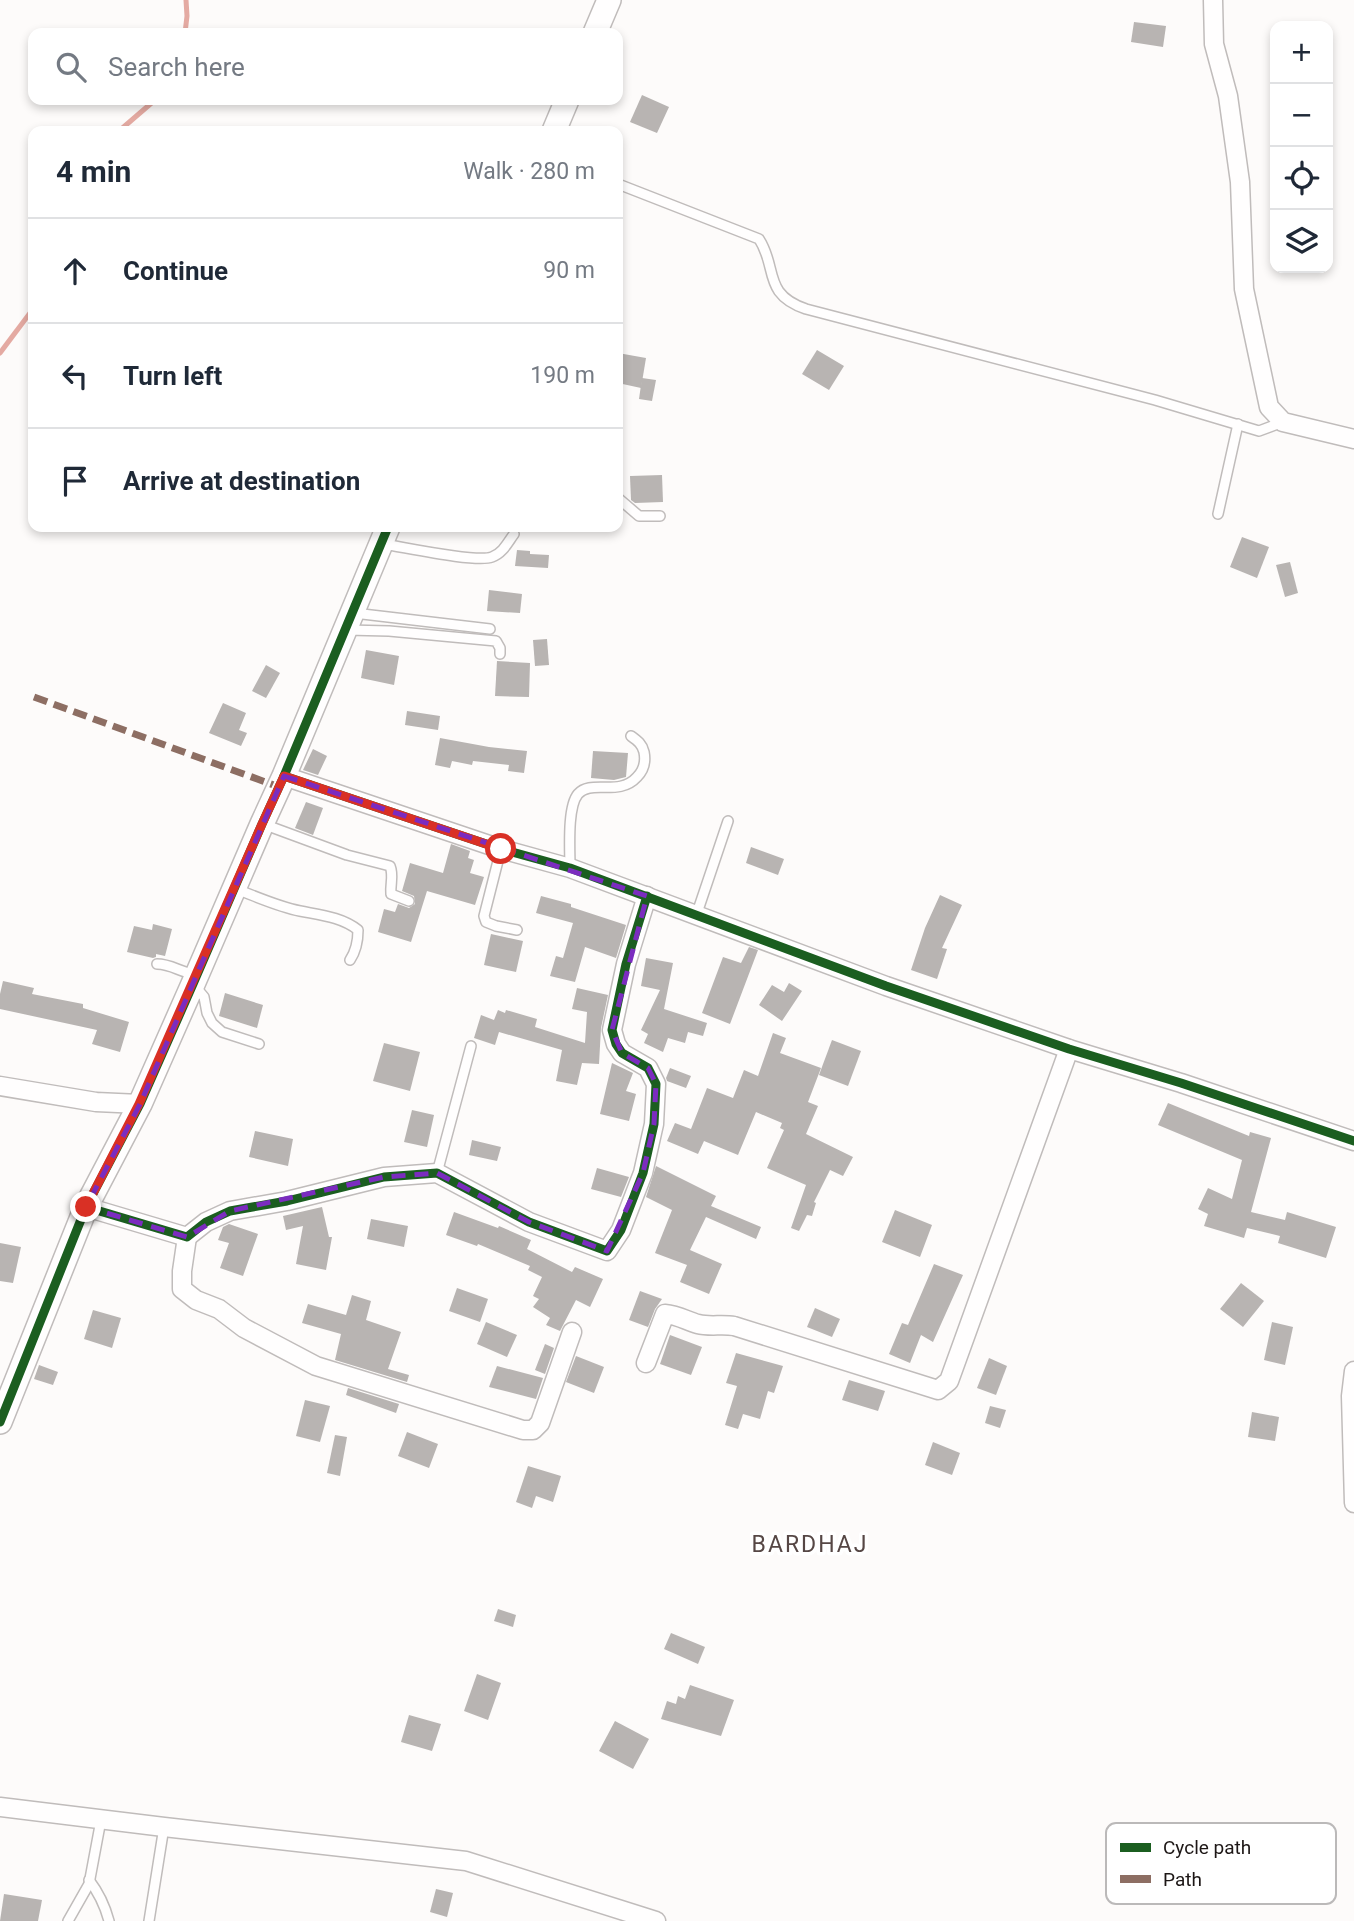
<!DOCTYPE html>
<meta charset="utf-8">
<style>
:root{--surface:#fff;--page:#f2f2f3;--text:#1f2937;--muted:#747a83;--line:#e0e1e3}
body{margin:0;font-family:Roboto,sans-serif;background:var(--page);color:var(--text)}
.controls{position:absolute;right:21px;top:21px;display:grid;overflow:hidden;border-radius:14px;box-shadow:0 4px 10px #0003}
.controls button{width:63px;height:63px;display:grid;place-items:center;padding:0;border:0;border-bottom:2px solid var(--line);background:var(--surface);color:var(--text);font:35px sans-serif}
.stop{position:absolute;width:21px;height:21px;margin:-16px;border:5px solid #d93025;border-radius:50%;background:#fff}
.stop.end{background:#d93025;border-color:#fff;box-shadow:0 2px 7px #0008}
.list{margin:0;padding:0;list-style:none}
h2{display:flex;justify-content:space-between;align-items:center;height:91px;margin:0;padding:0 28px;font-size:30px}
h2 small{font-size:23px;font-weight:400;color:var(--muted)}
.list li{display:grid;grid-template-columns:46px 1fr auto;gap:21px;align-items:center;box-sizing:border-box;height:105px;padding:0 28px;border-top:2px solid var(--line)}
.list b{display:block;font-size:26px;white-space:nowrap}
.list em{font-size:23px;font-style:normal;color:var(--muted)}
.icon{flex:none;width:38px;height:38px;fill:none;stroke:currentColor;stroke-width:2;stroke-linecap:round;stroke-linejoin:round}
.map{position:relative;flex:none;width:1354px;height:1921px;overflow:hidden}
.search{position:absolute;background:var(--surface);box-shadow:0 4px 10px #0003;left:28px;top:28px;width:595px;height:77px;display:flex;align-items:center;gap:18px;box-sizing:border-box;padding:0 24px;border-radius:14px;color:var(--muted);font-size:26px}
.panel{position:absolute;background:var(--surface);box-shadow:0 4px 10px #0003;left:28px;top:126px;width:595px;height:406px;border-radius:14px}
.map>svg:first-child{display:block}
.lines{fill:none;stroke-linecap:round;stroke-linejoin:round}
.stream{stroke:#e4aaa2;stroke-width:5}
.building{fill:#b8b4b2}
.service-casing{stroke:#c0bcbb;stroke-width:12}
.minor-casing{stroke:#c0bcbb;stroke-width:21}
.tertiary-casing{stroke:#c0bcbb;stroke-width:26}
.service{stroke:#fffefe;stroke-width:9}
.minor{stroke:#fffefe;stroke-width:18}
.tertiary{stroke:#fffefe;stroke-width:23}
.quiet{stroke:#8d6e63;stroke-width:7;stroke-dasharray:14 7;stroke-linecap:butt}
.cycleway-casing{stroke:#fff;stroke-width:13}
.cycleway{stroke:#1b5e20;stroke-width:9}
.route{stroke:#d93025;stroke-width:9}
.marked{fill:none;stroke:#7b2cbf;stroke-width:5;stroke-dasharray:14 9;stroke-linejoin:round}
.labels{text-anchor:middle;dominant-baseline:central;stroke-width:7;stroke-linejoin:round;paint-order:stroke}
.quarter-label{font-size:23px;letter-spacing:2px;fill:#564745;stroke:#fff}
.key{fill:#fff;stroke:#bbb9b9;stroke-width:2}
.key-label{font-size:19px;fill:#1d1716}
</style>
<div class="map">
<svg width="1354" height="1921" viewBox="0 0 1354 1921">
<rect width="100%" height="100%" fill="#fdfbfa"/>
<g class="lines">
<g class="stream">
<path d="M 185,33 L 187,16 L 186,0"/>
<path d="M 119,131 L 155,100"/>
<path d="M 0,353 L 33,309"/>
</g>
</g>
<g class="building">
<path d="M 1134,22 L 1166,26 L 1163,47 L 1131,42 Z"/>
<path d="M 642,95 L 669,107 L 657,133 L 630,122 Z"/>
<path d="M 817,350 L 844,366 L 829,390 L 802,374 Z"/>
<path d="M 618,353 L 646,358 L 641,388 L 618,383 Z"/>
<path d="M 642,378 L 656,380 L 652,401 L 639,399 Z"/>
<path d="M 662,475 L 663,502 L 635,503 L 631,500 L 630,476 Z"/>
<path d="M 1242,537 L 1269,547 L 1257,578 L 1230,567 Z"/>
<path d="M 517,550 L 530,551 L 530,554 L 549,555 L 548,568 L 515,566 Z"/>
<path d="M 1290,562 L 1298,593 L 1285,597 L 1276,565 Z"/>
<path d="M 489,590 L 522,594 L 520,613 L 487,611 Z"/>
<path d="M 547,639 L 549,665 L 535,666 L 533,640 Z"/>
<path d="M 366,650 L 399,656 L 394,685 L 361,678 Z"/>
<path d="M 497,661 L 530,663 L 529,697 L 495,696 Z"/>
<path d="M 266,665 L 280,673 L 266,698 L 252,691 Z"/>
<path d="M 223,703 L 246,713 L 239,730 L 247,733 L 241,746 L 209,733 Z"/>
<path d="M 407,711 L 440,716 L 438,730 L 405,725 Z"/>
<path d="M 440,738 L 489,747 L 527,751 L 524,773 L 508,771 L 509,765 L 473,761 L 472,765 L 452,761 L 450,768 L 435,765 Z"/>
<path d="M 313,749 L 327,756 L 318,775 L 303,770 Z"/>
<path d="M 593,751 L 628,753 L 626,777 L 614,780 L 591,778 Z"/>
<path d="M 306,802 L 323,808 L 313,835 L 295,828 Z"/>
<path d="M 451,844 L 470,851 L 468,858 L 474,860 L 470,873 L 484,877 L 475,905 L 427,891 L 411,942 L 378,932 L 384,909 L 395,912 L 398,904 L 409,908 L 415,904 L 414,896 L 402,891 L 410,863 L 443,873 Z"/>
<path d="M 751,847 L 784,859 L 778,875 L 746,863 Z"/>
<path d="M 940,895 L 962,905 L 942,948 L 947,949 L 937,979 L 911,970 L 925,928 Z"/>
<path d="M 541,896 L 571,904 L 571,907 L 626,925 L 616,958 L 585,947 L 575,982 L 550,976 L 556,956 L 563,958 L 573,923 L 536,913 Z"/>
<path d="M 153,924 L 172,929 L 165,956 L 156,954 L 156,957 L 153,958 L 127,952 L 134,926 L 152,930 Z"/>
<path d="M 491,934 L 523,941 L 516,972 L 484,965 Z"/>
<path d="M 749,947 L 758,950 L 730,1024 L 702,1013 L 723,957 L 741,963 Z"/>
<path d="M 646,958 L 673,963 L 664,1009 L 707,1023 L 703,1036 L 688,1032 L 685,1043 L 668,1038 L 663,1052 L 644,1043 L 648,1034 L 641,1030 L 660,990 L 641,986 Z"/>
<path d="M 3,981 L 34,988 L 32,994 L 83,1004 L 83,1008 L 129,1022 L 120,1052 L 92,1044 L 97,1030 L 0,1009 L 0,994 Z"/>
<path d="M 789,983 L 802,991 L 782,1021 L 759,1005 L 772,985 L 784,992 Z"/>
<path d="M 577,988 L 608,995 L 601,1028 L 599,1064 L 582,1063 L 577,1085 L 556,1081 L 562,1050 L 499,1032 L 495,1045 L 474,1038 L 481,1015 L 494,1020 L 498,1010 L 505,1013 L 506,1010 L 537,1019 L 535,1027 L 585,1043 L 587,1012 L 572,1009 Z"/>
<path d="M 225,993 L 263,1005 L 257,1028 L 219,1016 Z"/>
<path d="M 773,1033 L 786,1038 L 780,1053 L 821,1068 L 808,1102 L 818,1106 L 806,1134 L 853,1157 L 843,1176 L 830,1170 L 814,1202 L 816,1203 L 812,1216 L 807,1215 L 799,1231 L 791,1228 L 806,1185 L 767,1168 L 784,1130 L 780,1128 L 782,1123 L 756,1112 L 738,1155 L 704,1141 L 698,1154 L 667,1141 L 675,1123 L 691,1129 L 707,1088 L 733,1098 L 744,1070 L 758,1076 Z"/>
<path d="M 832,1040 L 861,1051 L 848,1086 L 819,1075 Z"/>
<path d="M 384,1043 L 420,1052 L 410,1091 L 373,1081 Z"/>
<path d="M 612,1063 L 633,1073 L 626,1091 L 636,1094 L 629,1121 L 600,1114 Z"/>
<path d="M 670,1068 L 691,1076 L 686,1088 L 667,1081 L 666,1078 Z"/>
<path d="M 1168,1103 L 1249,1136 L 1250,1132 L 1271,1138 L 1251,1212 L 1285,1220 L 1287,1212 L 1336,1227 L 1326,1258 L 1278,1243 L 1280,1236 L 1247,1228 L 1244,1238 L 1204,1226 L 1208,1214 L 1198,1209 L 1208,1188 L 1232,1199 L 1242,1160 L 1158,1125 Z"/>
<path d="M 412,1110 L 434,1115 L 427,1147 L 404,1142 Z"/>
<path d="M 255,1131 L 293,1139 L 288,1166 L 249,1157 Z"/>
<path d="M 472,1140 L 501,1147 L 497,1161 L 469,1155 Z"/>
<path d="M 656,1166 L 716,1196 L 711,1206 L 761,1227 L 756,1239 L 706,1217 L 690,1250 L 722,1264 L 709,1294 L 680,1282 L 687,1265 L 655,1253 L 672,1210 L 646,1197 Z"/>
<path d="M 597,1168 L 629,1177 L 621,1197 L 591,1189 Z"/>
<path d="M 322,1207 L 329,1237 L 332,1237 L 326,1270 L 296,1264 L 303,1226 L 286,1230 L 283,1216 Z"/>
<path d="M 895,1210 L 932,1225 L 920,1257 L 882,1242 Z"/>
<path d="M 454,1212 L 498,1228 L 499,1226 L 531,1240 L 527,1249 L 572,1272 L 575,1267 L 603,1279 L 590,1307 L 576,1300 L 560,1331 L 546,1325 L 550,1318 L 533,1307 L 539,1299 L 533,1296 L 542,1277 L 528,1270 L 530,1266 L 478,1244 L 477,1246 L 446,1235 Z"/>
<path d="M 371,1219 L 408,1226 L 404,1247 L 367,1239 Z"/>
<path d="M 229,1224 L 258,1234 L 243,1276 L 220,1268 L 229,1243 L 218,1240 L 223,1227 Z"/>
<path d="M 0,1243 L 21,1247 L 13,1283 L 0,1281 Z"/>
<path d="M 934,1264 L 963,1275 L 933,1342 L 921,1335 L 910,1363 L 889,1354 L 902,1323 L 908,1325 Z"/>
<path d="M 1241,1283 L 1264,1301 L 1243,1327 L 1220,1309 Z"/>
<path d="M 457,1288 L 488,1299 L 480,1322 L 449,1311 Z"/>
<path d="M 640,1291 L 662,1299 L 655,1309 L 648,1327 L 629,1320 Z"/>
<path d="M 352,1295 L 371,1301 L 366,1320 L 401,1332 L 388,1369 L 409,1375 L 407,1382 L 335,1360 L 341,1334 L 302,1323 L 308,1304 L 346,1315 Z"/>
<path d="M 815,1308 L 840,1319 L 832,1337 L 807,1327 Z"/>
<path d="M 93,1310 L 121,1318 L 112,1348 L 84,1339 Z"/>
<path d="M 486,1322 L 517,1335 L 507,1357 L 477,1344 Z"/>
<path d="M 1272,1322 L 1293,1327 L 1285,1365 L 1264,1360 Z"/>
<path d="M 670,1335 L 702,1347 L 691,1375 L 660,1364 Z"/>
<path d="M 545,1344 L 554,1348 L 545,1374 L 535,1370 Z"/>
<path d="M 736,1353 L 783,1366 L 774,1393 L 768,1391 L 760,1419 L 743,1414 L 738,1429 L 725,1425 L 737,1386 L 726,1383 Z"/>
<path d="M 576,1356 L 604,1367 L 594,1393 L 566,1382 Z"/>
<path d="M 989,1358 L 1007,1366 L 996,1395 L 977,1388 Z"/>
<path d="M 39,1365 L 58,1372 L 53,1385 L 34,1379 Z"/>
<path d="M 497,1366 L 543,1378 L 536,1399 L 489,1387 Z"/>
<path d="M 849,1380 L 885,1391 L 878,1411 L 842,1400 Z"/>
<path d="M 348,1388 L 399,1404 L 396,1413 L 346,1395 Z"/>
<path d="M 305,1400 L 330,1406 L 320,1442 L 296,1436 Z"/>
<path d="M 990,1406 L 1006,1410 L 1000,1428 L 985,1423 Z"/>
<path d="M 1252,1412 L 1279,1417 L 1275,1441 L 1248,1437 Z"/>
<path d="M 407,1432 L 438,1444 L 429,1468 L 398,1456 Z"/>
<path d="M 335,1435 L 347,1437 L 340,1476 L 327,1473 Z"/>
<path d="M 933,1442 L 960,1453 L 952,1475 L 925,1465 Z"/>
<path d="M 528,1466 L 561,1476 L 553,1502 L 536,1496 L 532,1508 L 516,1502 Z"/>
<path d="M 498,1609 L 516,1615 L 513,1627 L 494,1621 Z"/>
<path d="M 671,1633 L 705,1647 L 698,1664 L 664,1649 Z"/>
<path d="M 477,1674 L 501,1683 L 488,1720 L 464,1711 Z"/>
<path d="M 690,1685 L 734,1700 L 721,1736 L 661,1719 L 667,1701 L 676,1704 L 678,1696 L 685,1699 Z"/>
<path d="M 409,1715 L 441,1724 L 432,1751 L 401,1742 Z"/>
<path d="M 615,1721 L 649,1739 L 633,1769 L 599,1751 Z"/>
<path d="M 436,1889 L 453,1893 L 447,1917 L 430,1912 Z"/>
<path d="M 4,1894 L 42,1900 L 38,1921 L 0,1921 Z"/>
</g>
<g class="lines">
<g class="service-casing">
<g id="service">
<path d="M 618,184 L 759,239 C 778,268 762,294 806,309 L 1155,400 L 1259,431 L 1283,422"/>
<path d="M 618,498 L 639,516 L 660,516"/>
<path d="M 1218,514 L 1238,424"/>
<path d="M 383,544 C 404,547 476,563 492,557 C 503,553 508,542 514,534"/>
<path d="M 354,613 L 490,629"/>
<path d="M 347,630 L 389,631 L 496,641 L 500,648 L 500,654"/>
<path d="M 263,824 L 347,855 L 390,866 C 394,876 390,883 391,894 L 409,901"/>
<path d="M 501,849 L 484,916 L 486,922 L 496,926 L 517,930"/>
<path d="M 570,868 C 570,850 567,807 578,794 C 591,779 619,797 637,777 C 644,770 646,762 644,752 C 642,744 638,741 631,736"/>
<path d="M 236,889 C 257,897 279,907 300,911 C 320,915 342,917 358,930 C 358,941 356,951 350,960"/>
<path d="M 696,916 L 728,821"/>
<path d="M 157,964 C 172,964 181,973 195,974"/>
<path d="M 194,985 L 204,997 L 207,1013 L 212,1023 L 222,1032 L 259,1044"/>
<path d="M 437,1173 L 471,1046"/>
<path d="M 89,1880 C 99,1893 105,1906 109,1921"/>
<path d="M 68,1921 L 89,1884 L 101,1820"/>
<path d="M 149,1921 L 164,1827"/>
</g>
</g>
<g class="minor-casing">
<g id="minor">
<path d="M 1213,0 L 1214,44 L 1228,96 L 1240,182 L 1244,289 L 1269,407 L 1283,422 L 1354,439"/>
<path d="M 284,776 L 501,849 L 570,868 L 886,986 L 1069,1049 L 1181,1083 L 1354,1141"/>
<path d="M 0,1086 L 96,1102 L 140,1104"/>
<path d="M 86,1207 L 187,1237 L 206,1222 L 230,1211 L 287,1201 L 384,1177 L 437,1173 L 529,1222 L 607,1251 L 621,1230 L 643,1173 L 654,1124 L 656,1084 L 648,1068 L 622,1053 L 616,1044 L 612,1030 L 626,964 L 647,896"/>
<path d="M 187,1237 L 182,1271 L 182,1289 L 196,1300 L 219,1309 L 244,1328 L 316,1366 L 523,1430 L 533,1430 L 540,1423 L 572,1332"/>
<path d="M 646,1363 L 665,1314 C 678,1315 687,1321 698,1324 C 709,1327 722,1324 734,1326 L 938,1390 L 949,1381 L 1069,1049"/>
<path d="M 1354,1371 L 1351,1396 L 1354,1503"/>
<path d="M 0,1807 L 164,1827 L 466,1861 L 656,1921"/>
</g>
</g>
<g class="tertiary-casing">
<g id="tertiary">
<path d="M 595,33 L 609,0"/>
<path d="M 554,131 L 567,100"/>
<path d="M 0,1422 L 86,1207 L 140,1104 L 193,984 L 262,824 L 284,776 L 388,527"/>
</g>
</g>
<use href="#service" class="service"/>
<use href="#minor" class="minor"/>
<use href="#tertiary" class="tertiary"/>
<path class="quiet" d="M 34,697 L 279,787"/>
<g class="cycleway-casing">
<g id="cycleway">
<path d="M 284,776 L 501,849 L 570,868 L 886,986 L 1069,1049 L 1181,1083 L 1354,1141"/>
<path d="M 86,1207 L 187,1237 L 206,1222 L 230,1211 L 287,1201 L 384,1177 L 437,1173 L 529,1222 L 607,1251 L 621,1230 L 643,1173 L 654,1124 L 656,1084 L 648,1068 L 622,1053 L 616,1044 L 612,1030 L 626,964 L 647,896"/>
<path d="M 0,1422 L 86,1207 L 140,1104 L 193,984 L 262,824 L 284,776 L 388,527"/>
</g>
</g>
<use href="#cycleway" class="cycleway"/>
</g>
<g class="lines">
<path class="route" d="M 86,1207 L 139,1104 L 262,824 L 284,776 L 501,849"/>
</g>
<path class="marked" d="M 284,776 L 647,896 L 612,1030 L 622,1053 L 648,1068 L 656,1084 L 654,1124 L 643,1173 L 607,1251 L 529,1222 L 437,1173 L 384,1177 L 230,1211 L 187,1237 L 86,1207 L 140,1104 Z"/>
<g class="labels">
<g class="quarter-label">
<text x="810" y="1544">BARDHAJ</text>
</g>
</g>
<rect x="1106" y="1823" width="230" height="81" rx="10" class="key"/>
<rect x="1120" y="1843" width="31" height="9" fill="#1b5e20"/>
<rect x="1120" y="1875" width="31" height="8" fill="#8d6e63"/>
<g class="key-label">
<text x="1163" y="1854">Cycle path</text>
<text x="1163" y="1886">Path</text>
</g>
</svg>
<div class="controls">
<button>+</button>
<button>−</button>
<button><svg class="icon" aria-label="locate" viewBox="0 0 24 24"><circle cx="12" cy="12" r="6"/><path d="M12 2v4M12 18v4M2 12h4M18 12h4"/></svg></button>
<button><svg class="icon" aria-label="layers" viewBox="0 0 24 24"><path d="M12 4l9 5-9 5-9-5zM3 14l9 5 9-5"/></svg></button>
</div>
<div class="stop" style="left:501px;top:849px"></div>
<div class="stop end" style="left:86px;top:1207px"></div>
<div class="search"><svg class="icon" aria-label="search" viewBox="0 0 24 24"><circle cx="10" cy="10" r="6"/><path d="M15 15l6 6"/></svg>Search here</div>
<section class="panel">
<h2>4 min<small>Walk · 280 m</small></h2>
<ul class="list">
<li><svg class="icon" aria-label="ahead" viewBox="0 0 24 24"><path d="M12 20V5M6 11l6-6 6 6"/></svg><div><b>Continue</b></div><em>90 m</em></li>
<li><svg class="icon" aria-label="left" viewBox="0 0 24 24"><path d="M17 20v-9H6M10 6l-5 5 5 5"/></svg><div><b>Turn left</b></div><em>190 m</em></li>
<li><svg class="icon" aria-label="arrive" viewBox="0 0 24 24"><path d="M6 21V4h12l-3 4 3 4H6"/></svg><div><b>Arrive at destination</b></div></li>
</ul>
</section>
</div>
